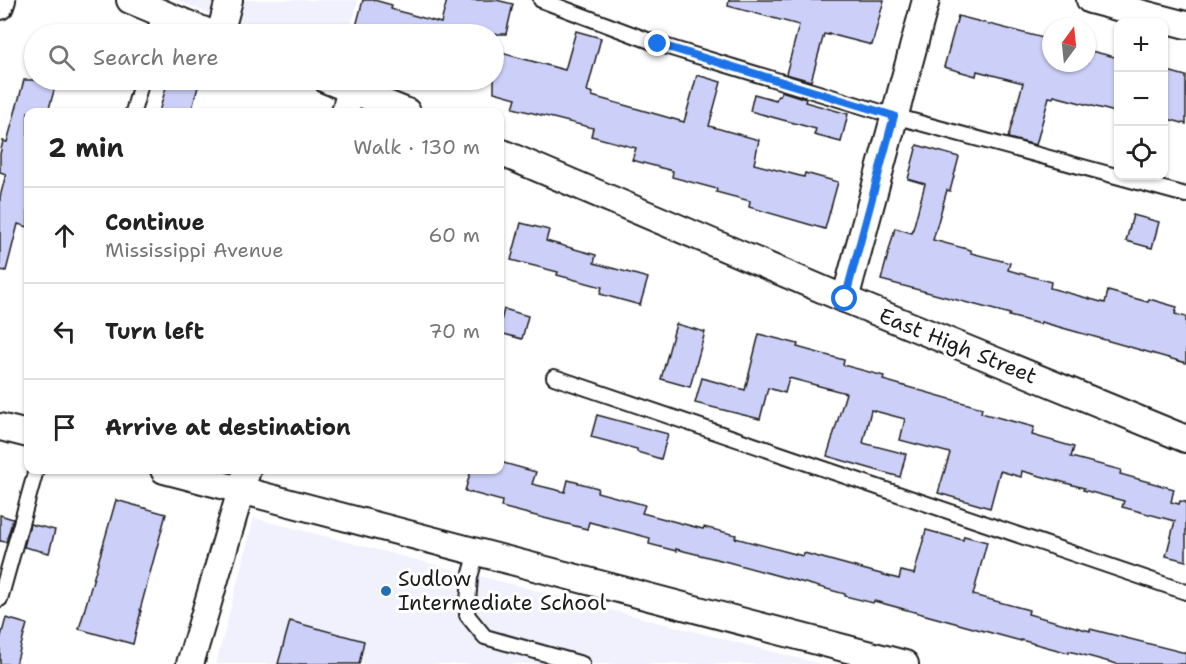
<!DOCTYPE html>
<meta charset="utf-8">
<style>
:root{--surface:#fff;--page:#f2f2f2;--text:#222;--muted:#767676;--line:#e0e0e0}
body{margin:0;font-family:"Shantell Sans",sans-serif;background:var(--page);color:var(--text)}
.controls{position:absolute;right:18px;top:18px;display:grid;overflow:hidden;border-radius:12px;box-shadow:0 2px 4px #0004}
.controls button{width:54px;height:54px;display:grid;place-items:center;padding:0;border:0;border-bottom:2px solid var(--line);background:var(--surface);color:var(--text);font:30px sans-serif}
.compass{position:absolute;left:1042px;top:18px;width:54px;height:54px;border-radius:50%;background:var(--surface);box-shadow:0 2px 4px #0004;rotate:15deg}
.stop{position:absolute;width:18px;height:18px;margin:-14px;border:4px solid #1a73e8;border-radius:50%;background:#fff}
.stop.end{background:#1a73e8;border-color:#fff;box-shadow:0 2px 6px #0008}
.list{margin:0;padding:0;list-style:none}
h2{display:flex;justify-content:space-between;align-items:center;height:78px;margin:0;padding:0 24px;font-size:26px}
h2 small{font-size:20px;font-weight:400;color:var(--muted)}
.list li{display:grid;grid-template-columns:39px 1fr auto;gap:18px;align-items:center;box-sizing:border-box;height:96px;padding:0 24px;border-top:2px solid var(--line)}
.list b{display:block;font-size:22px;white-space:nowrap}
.list p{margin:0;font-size:20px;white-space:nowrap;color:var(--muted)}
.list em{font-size:20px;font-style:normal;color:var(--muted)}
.icon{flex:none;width:33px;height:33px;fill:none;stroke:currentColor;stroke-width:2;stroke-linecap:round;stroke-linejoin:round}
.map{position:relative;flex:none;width:1186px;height:664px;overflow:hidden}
.search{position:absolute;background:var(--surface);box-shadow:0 2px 4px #0004;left:24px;top:24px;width:480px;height:66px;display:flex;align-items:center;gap:15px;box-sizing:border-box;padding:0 21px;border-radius:33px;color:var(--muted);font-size:22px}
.panel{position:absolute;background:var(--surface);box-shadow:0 2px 4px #0004;left:24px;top:108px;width:480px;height:366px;border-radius:12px}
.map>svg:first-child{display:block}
.built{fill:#f0f1fd}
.building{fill:#ccd0f8;stroke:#1c1c1c;stroke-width:1.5}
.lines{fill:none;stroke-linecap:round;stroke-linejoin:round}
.service-casing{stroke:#1c1c1c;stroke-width:18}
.minor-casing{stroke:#1c1c1c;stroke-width:30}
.service{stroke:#fff;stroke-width:14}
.minor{stroke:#fff;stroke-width:26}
.route{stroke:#1a73e8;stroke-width:8}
.poi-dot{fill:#1f6fb2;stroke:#fff;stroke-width:2}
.labels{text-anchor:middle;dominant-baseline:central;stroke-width:6;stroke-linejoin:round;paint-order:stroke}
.street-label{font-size:21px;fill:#1c1c1c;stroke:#fff}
.poi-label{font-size:21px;fill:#1c1c1c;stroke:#fff;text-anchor:start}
</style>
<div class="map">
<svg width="1186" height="664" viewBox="0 0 1186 664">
<rect width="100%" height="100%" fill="#fff"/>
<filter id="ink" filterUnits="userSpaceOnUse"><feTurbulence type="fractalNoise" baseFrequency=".0167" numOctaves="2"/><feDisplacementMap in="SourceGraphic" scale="12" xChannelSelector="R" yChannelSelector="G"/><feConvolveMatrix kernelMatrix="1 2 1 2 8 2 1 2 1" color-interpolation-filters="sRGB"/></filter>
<g filter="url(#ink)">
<g class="built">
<path d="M 176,0 L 358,0 L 349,34 L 258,34 Z"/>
<path d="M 254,518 L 821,664 L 216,664 Z"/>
</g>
<g class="building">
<path d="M 363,0 L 374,0 L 392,5 L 391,9 L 441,23 L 447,0 L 496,0 L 513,4 L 506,34 L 354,34 Z"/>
<path d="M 729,0 L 884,0 L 872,45 L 829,34 L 829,35 L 824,34 L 811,81 L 786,74 L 799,25 L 728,6 Z"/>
<path d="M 958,16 L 1051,40 L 1051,63 L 1087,63 L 1087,50 L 1119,58 L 1119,113 L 1054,96 L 1053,98 L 1049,97 L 1036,145 L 1008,138 L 1023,83 L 977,71 L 976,76 L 944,67 Z"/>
<path d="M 576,31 L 601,38 L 587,91 L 593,93 L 592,96 L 684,122 L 697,75 L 721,82 L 709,126 L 759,140 L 754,164 L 804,177 L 805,173 L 838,182 L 825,229 L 749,207 L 750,201 L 716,192 L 717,189 L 672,177 L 673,171 L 632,160 L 636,148 L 591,136 L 593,128 L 513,108 L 516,98 L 494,92 L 494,51 L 565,70 Z"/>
<path d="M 1164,70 L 1186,76 L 1186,124 L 1164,118 Z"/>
<path d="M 24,80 L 57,80 L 48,112 L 28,112 L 28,227 L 18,224 L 6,271 L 0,270 L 0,197 L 6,174 L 0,172 L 0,154 L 3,141 L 7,142 Z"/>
<path d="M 168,80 L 200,80 L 191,112 L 159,112 Z"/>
<path d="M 781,91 L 806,99 L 805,102 L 848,114 L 841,142 L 814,135 L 816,129 L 750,111 L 754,94 L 776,100 L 778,95 L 780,96 Z"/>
<path d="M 917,145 L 959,157 L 950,191 L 947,190 L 933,240 L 971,250 L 971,253 L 1010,263 L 1008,270 L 1051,282 L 1050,288 L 1105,303 L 1108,291 L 1148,302 L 1149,299 L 1177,307 L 1175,314 L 1186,317 L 1186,363 L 1095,337 L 1041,322 L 1040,324 L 1009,316 L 1010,314 L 881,280 L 895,228 L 912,233 L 925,184 L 908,179 Z"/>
<path d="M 1133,215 L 1159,222 L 1152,248 L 1126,241 Z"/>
<path d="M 521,223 L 549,230 L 546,241 L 596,255 L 594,263 L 648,278 L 640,305 L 600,294 L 602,287 L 557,275 L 558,272 L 511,260 Z"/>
<path d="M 504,309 L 528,316 L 522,339 L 500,333 L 500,325 Z"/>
<path d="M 676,324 L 705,332 L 690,387 L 661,379 Z"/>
<path d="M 759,334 L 798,344 L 797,347 L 844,360 L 843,365 L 884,376 L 883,380 L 982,408 L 981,413 L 1034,427 L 1032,435 L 1074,447 L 1071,457 L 1121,470 L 1120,474 L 1174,489 L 1171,502 L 1179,504 L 1180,501 L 1186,502 L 1186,561 L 1166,556 L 1175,521 L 1122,507 L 1124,501 L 1083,490 L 1084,488 L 1022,471 L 1021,477 L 1000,471 L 990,508 L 938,493 L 950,453 L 900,440 L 905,419 L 871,410 L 863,443 L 906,454 L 900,477 L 827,456 L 846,393 L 789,378 L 785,393 L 768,388 L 760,419 L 695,403 L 702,378 L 745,390 Z"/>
<path d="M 597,415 L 668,434 L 661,459 L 637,452 L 637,449 L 591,437 Z"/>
<path d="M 500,462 L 536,472 L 532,484 L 565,492 L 568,480 L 598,488 L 597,492 L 645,505 L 642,513 L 703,529 L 704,527 L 736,535 L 735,538 L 803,556 L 804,553 L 899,579 L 901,571 L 914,574 L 926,530 L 963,540 L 964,536 L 987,542 L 973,595 L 1029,610 L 1028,614 L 1090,631 L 1090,629 L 1186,653 L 1186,664 L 1117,664 L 1069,651 L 1069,653 L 1021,640 L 1021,641 L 874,601 L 873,603 L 845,596 L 845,594 L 728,562 L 676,549 L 676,551 L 649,544 L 650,538 L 589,522 L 587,529 L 501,507 L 502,501 L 465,491 L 471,470 L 500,470 Z"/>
<path d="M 116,500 L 166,514 L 140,610 L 141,611 L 133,644 L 79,629 Z"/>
<path d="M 0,515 L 13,519 L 6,542 L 0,541 Z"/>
<path d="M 30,524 L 55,530 L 49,553 L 24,547 Z"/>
<path d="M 6,618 L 27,624 L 16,664 L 0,664 L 0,640 Z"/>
<path d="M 290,621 L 364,641 L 359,664 L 278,664 Z"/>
</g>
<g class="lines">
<g class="service-casing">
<g id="service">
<path d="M 541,0 L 658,44 L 894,116 L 1186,195"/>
<path d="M 154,34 L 160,12"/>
<path d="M 133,112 L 142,80"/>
<path d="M 554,377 L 1186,592"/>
<path d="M 477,552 L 470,577 L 467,615 L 485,637 L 582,664"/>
<path d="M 0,599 L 36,470"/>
</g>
</g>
<g class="minor-casing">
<g id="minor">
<path d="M 130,0 L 212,34"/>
<path d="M 1090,0 L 1186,25"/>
<path d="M 0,6 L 2,0"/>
<path d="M 220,34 L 229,0"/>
<path d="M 327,80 L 407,112"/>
<path d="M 345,112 L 351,89"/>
<path d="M 500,152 L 845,299 L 1186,439"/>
<path d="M 845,299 L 926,0"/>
<path d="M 0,427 L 28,434"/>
<path d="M 164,470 L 905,664"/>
<path d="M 190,664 L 247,470"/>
</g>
</g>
<use href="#service" class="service"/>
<use href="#minor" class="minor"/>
</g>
</g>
<g class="lines" filter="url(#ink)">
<path class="route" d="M 658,44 L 894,116 L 845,299"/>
</g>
<circle class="poi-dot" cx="386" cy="591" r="6"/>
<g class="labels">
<g class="street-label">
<text transform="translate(958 346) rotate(22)">East High Street</text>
</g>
<g class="poi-label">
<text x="398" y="579">Sudlow<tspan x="398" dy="24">Intermediate School</tspan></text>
</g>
</g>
</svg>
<div class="controls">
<button>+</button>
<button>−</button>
<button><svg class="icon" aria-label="locate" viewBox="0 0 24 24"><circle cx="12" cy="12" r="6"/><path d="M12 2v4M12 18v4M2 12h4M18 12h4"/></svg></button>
</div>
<svg class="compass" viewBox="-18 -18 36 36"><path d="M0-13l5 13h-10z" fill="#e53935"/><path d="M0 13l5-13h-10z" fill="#767676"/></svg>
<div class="stop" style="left:845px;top:299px"></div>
<div class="stop end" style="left:658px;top:44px"></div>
<div class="search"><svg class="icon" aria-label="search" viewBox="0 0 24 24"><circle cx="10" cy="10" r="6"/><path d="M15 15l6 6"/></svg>Search here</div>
<section class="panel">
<h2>2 min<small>Walk · 130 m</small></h2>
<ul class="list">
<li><svg class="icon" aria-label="ahead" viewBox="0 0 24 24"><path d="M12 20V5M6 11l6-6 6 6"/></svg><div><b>Continue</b><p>Mississippi Avenue</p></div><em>60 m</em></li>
<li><svg class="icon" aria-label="left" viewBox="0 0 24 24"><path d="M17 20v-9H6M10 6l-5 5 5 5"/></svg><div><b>Turn left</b></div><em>70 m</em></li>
<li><svg class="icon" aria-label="arrive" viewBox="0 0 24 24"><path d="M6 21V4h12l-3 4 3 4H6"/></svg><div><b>Arrive at destination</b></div></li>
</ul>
</section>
</div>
